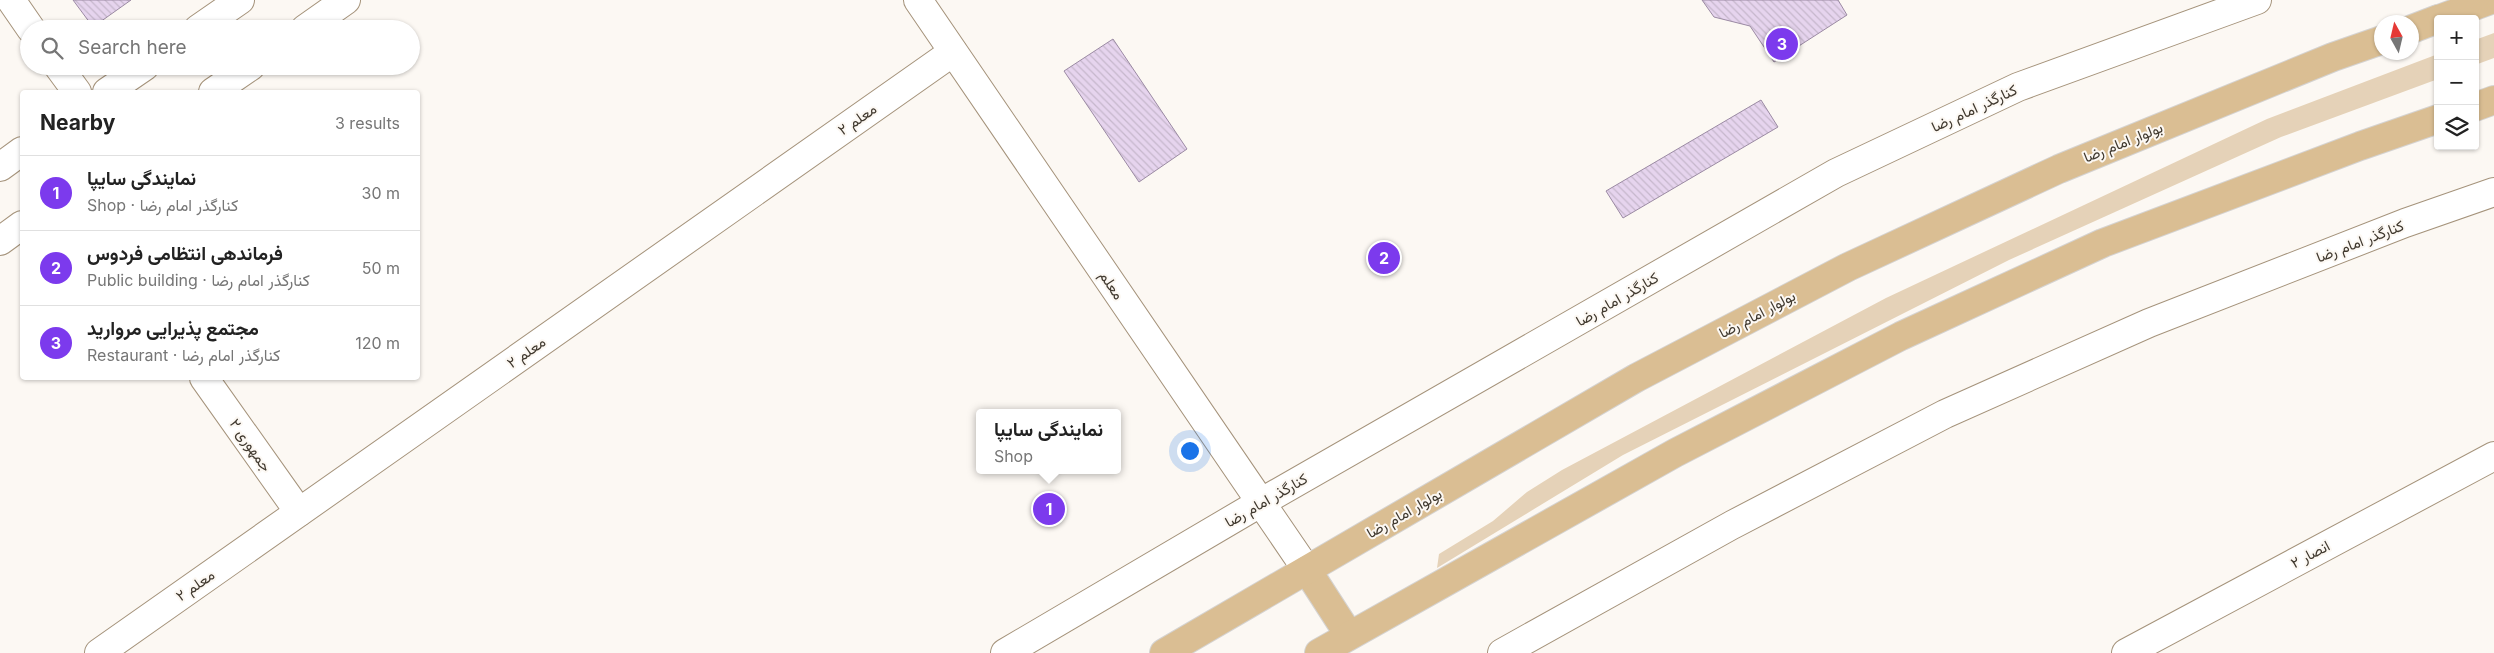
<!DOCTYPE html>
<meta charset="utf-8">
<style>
:root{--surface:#fff;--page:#f6f6f6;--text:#222;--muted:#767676;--line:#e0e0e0;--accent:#7c3aed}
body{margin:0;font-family:Inter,Vazirmatn,sans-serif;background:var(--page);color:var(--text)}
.controls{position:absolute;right:15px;top:15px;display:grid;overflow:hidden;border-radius:5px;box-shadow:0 1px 4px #0004}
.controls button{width:45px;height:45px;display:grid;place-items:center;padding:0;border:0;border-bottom:1px solid var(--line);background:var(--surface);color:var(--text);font:25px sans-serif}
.compass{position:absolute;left:2374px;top:15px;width:45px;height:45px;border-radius:50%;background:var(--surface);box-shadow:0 1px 4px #0004;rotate:352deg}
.you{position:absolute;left:1189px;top:450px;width:18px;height:18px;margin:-12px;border:4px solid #fff;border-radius:50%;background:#1a73e8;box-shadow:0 0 0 8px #1a73e833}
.badge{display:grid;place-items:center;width:32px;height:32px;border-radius:50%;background:var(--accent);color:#fff;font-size:16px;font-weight:700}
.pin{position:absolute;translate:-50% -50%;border:2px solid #fff;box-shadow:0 1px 5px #0006}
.popup{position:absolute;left:976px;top:409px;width:145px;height:65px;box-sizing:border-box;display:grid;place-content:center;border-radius:5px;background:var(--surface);filter:drop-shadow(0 1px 4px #0005);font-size:16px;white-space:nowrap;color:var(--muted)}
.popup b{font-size:19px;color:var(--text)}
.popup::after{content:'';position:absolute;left:50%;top:100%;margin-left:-10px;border:10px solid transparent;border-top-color:var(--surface)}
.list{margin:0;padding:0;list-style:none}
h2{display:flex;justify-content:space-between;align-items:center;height:65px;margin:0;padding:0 20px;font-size:21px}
h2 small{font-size:16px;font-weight:400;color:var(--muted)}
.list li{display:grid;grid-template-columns:32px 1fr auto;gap:15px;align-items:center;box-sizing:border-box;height:75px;padding:0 20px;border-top:1px solid var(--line)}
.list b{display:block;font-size:19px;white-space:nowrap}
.list p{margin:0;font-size:16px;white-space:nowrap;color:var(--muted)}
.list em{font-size:16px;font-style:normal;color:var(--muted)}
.icon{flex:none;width:28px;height:28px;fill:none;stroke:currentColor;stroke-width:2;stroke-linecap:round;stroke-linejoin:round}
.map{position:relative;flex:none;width:2494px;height:653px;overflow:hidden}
.search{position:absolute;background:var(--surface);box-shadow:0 1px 4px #0004;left:20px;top:20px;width:400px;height:55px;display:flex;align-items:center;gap:12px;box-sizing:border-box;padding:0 18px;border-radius:28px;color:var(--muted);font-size:19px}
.panel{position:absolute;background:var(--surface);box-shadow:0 1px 4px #0004;left:20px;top:90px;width:400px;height:290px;border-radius:5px}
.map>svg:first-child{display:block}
.grass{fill:#e5d2b8}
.building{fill:url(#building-back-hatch);stroke:#9b8aa3}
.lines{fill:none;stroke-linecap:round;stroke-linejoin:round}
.street-casing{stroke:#a5937b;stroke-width:30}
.secondary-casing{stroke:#a5937b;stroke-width:30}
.primary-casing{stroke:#d5d3d1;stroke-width:30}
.street{stroke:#fff;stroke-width:28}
.secondary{stroke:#fff;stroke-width:28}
.primary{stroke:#dabe93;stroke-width:28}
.labels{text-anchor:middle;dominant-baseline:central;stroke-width:4;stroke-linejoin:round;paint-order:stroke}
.street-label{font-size:15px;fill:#40392f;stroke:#fcf8f3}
</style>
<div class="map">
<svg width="2494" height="653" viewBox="0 0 2494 653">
<defs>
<pattern id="building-back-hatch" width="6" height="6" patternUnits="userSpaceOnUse" patternTransform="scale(1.25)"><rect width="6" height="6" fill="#e6d4ee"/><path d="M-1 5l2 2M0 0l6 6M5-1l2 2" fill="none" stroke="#c6b7cc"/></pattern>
</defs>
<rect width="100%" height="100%" fill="#fcf8f3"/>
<g class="grass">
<path d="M 2494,33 L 2494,58 L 2475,65 L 2475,40 Z"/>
<path d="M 2438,54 L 2438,79 L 2281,137 L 2009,260 L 1623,455 L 1437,568 L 1439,554 L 1493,521 L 1527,492 L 1562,470 L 1886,298 L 2267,119 Z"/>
</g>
<g class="building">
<path d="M 73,0 L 131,0 L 93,27 Z"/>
<path d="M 1702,0 L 1838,0 L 1847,15 L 1774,62 L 1750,26 L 1714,17 Z"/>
<path d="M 1113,39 L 1187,149 L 1139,182 L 1064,71 Z"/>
<path d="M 1761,100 L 1778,127 L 1623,218 L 1606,191 Z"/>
</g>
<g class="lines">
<g class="street-casing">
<g id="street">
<path d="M 11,0 L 31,29"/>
<path d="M 58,66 L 77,92"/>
<path d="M 204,378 L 299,512"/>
<path d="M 99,653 L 953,52"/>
<path d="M 2126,653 L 2494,456"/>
</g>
</g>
<g class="secondary-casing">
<g id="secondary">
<path d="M 918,0 L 1307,570"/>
<path d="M 198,29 L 240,0"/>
<path d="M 305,29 L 346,0"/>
<path d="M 107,92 L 145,66"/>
<path d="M 213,92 L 251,66"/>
<path d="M 0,167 L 22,151"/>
<path d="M 0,241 L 22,225"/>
<path d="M 1005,653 L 1260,503 L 1836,173 L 2018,87 L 2257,0"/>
<path d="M 1502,653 L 1732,525 L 1945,414 L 2149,323 L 2405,223 L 2494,192"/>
</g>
</g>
<g class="primary-casing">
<g id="primary">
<path d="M 2439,19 L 2491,0"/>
<path d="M 2412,29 L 2438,19"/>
<path d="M 2475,107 L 2494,100"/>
<path d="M 1307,570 L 1349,635"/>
<path d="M 1164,653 L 1636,378 L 1848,267 L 2059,169 L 2333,57 L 2382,40"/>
<path d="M 1319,653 L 1675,453 L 1901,336 L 2103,243 L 2360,146 L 2438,119"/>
</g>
</g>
<use href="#street" class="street"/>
<use href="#secondary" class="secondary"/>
<use href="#primary" class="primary"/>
</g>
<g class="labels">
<g class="street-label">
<text transform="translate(1974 108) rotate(-25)">کنارگذر امام رضا</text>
<text transform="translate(857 119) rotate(-35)">معلم ۲</text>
<text transform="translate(2123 142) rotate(-22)">بولوار امام رضا</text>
<text transform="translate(2360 241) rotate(-21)">کنارگذر امام رضا</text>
<text transform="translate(1112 285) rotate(56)">معلم</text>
<text transform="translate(1617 299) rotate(-30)">کنارگذر امام رضا</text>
<text transform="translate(1757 314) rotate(-28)">بولوار امام رضا</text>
<text transform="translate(526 352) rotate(-35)">معلم ۲</text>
<text transform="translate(251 445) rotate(55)">جمهوری ۲</text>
<text transform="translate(1266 500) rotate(-30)">کنارگذر امام رضا</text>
<text transform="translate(1404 513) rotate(-30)">بولوار امام رضا</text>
<text transform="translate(2310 554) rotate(-28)">انصار ۲</text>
<text transform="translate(195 585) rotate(-35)">معلم ۲</text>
</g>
</g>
</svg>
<div class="controls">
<button>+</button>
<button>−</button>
<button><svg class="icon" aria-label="layers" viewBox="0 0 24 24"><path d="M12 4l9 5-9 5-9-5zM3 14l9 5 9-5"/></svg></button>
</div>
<svg class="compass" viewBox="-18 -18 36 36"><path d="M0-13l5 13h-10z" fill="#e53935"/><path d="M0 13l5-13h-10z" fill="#767676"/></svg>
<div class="you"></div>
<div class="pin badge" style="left:1049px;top:509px">1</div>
<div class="popup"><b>نمایندگی سایپا</b>Shop</div>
<div class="pin badge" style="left:1384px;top:258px">2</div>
<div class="pin badge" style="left:1782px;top:44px">3</div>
<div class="search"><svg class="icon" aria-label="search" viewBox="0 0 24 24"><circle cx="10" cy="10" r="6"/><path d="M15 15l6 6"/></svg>Search here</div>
<section class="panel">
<h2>Nearby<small>3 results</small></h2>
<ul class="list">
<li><span class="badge">1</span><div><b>نمایندگی سایپا</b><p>Shop · کنارگذر امام رضا</p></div><em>30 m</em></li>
<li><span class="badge">2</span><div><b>فرماندهی انتظامی فردوس</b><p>Public building · کنارگذر امام رضا</p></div><em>50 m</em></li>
<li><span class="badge">3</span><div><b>مجتمع پذیرایی مروارید</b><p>Restaurant · کنارگذر امام رضا</p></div><em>120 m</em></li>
</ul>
</section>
</div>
